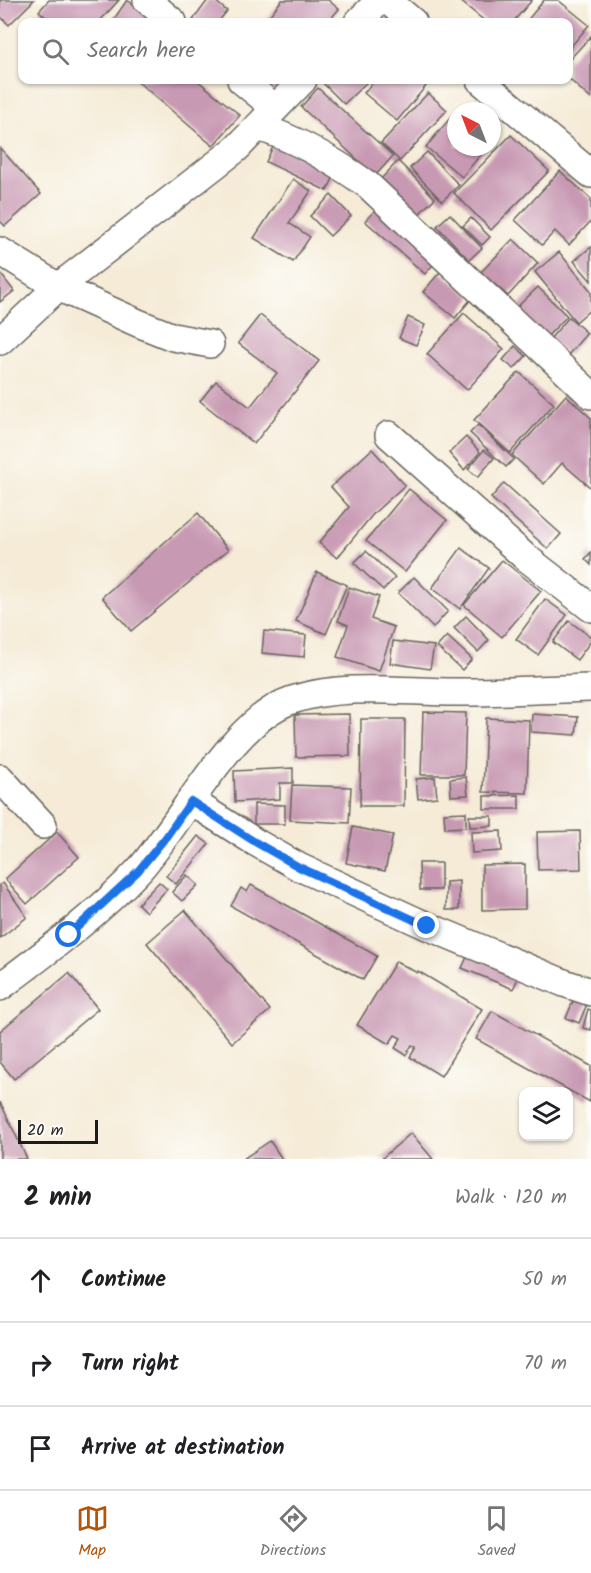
<!DOCTYPE html>
<meta charset="utf-8">
<style>
:root{--surface:#fff;--page:#f2f2f2;--text:#202124;--muted:#757577;--line:#e0e0e0;--accent:#b45309}
body{margin:0;font-family:Kalam,sans-serif;background:var(--page);color:var(--text)}
.controls{position:absolute;right:18px;bottom:18px;display:grid;overflow:hidden;border-radius:12px;box-shadow:0 2px 4px #0004}
.controls button{width:54px;height:54px;display:grid;place-items:center;padding:0;border:0;border-bottom:2px solid var(--line);background:var(--surface);color:var(--text);font:30px sans-serif}
.compass{position:absolute;left:447px;top:102px;width:54px;height:54px;border-radius:50%;background:var(--surface);box-shadow:0 2px 4px #0004;rotate:318deg}
.scale{position:absolute;left:18px;bottom:15px;width:80px;box-sizing:border-box;padding-left:6px;border:3px solid #1c1c1c;border-top:0;font-size:16px;line-height:21px;white-space:nowrap;color:#1c1c1c;-webkit-text-stroke:4px #fdfcf7;paint-order:stroke}
.stop{position:absolute;width:18px;height:18px;margin:-14px;border:4px solid #1a73e8;border-radius:50%;background:#fff}
.stop.end{background:#1a73e8;border-color:#fff;box-shadow:0 2px 6px #0008}
.list{margin:0;padding:0;list-style:none}
h2{display:flex;justify-content:space-between;align-items:center;height:78px;margin:0;padding:0 24px;font-size:26px}
h2 small{font-size:20px;font-weight:400;color:var(--muted)}
.list li{display:grid;grid-template-columns:39px 1fr auto;gap:18px;align-items:center;box-sizing:border-box;height:84px;padding:0 24px;border-top:2px solid var(--line)}
.list b{display:block;font-size:22px;white-space:nowrap}
.list em{font-size:20px;font-style:normal;color:var(--muted)}
.icon{flex:none;width:33px;height:33px;fill:none;stroke:currentColor;stroke-width:2;stroke-linecap:round;stroke-linejoin:round}
.map{position:relative;flex:none;width:591px;height:1159px;overflow:hidden}
.search{position:absolute;background:var(--surface);box-shadow:0 2px 4px #0004;left:18px;right:18px;top:18px;height:66px;display:flex;align-items:center;gap:15px;box-sizing:border-box;padding:0 21px;border-radius:12px;color:var(--muted);font-size:22px}
.sheet{height:330px;background:var(--surface)}
nav{display:flex;justify-content:space-around;align-items:center;box-sizing:border-box;height:84px;border-top:2px solid var(--line);background:var(--surface);font-size:16px;color:var(--muted)}
nav a{display:grid;justify-items:center;gap:3px}
nav .on{color:var(--accent)}
.map>svg:first-child{display:block}
.building{fill:#c899b3}
.lines{fill:none;stroke-linecap:round;stroke-linejoin:round}
.minor-casing{stroke:#68645d;stroke-width:30}
.minor{stroke:#fff;stroke-width:27}
.route{stroke:#1a73e8;stroke-width:8}
</style>
<div class="map">
<svg width="591" height="1159" viewBox="0 0 591 1159">
<rect width="100%" height="100%" fill="#fdfcf7"/>
<filter id="ink" filterUnits="userSpaceOnUse"><feTurbulence type="fractalNoise" baseFrequency=".0167" numOctaves="2"/><feDisplacementMap in="SourceGraphic" scale="12" xChannelSelector="R" yChannelSelector="G"/><feConvolveMatrix kernelMatrix="1 2 1 2 8 2 1 2 1" color-interpolation-filters="sRGB"/></filter>
<filter id="wash" filterUnits="userSpaceOnUse"><feTurbulence type="fractalNoise" baseFrequency=".008" numOctaves="4" result="noise"/><feDisplacementMap in="SourceGraphic" scale="24" xChannelSelector="R" yChannelSelector="G"/><feGaussianBlur stdDeviation="1.35" result="paint"/><feColorMatrix in="noise" values="0 0 0 0 0 0 0 0 0 0 0 0 0 0 0 0 0 1.4 0 .05"/><feComposite in="paint" operator="in"/></filter>
<g filter="url(#wash)">
<rect width="100%" height="100%" fill="#f5ebd7"/>
<g id="blocks">
<g class="building">
<path d="M 0,0 L 34,0 L 9,25 L 0,16 Z"/>
<path d="M 49,0 L 119,0 L 99,22 L 51,22 L 39,11 Z"/>
<path d="M 127,0 L 159,22 L 112,22 Z"/>
<path d="M 208,0 L 214,0 L 227,11 L 218,22 L 197,22 L 193,20 Z"/>
<path d="M 282,0 L 328,0 L 339,9 L 328,22 L 264,22 Z"/>
<path d="M 459,0 L 532,0 L 513,22 L 486,22 Z"/>
<path d="M 544,0 L 558,0 L 589,25 L 568,50 L 568,22 L 526,22 Z"/>
<path d="M 35,16 L 43,22 L 29,22 Z"/>
<path d="M 591,36 L 591,99 L 568,78 L 568,61 Z"/>
<path d="M 136,80 L 197,80 L 240,115 L 213,146 Z"/>
<path d="M 263,80 L 285,80 L 274,91 Z"/>
<path d="M 320,80 L 369,80 L 344,104 Z"/>
<path d="M 375,80 L 431,80 L 397,121 L 364,93 Z"/>
<path d="M 318,88 L 393,156 L 375,176 L 301,107 Z"/>
<path d="M 428,93 L 447,110 L 400,161 L 381,143 Z"/>
<path d="M 456,111 L 456,147 L 487,147 L 462,177 L 426,147 Z"/>
<path d="M 511,135 L 549,171 L 491,230 L 454,193 Z"/>
<path d="M 276,140 L 337,170 L 327,191 L 266,162 Z"/>
<path d="M 0,148 L 41,194 L 5,226 L 0,221 Z"/>
<path d="M 427,152 L 459,185 L 442,201 L 410,168 Z"/>
<path d="M 398,161 L 435,198 L 417,216 L 380,180 Z"/>
<path d="M 560,171 L 591,199 L 591,221 L 569,245 L 555,231 L 542,245 L 515,220 Z"/>
<path d="M 293,179 L 311,191 L 289,223 L 310,237 L 293,262 L 254,238 Z"/>
<path d="M 331,195 L 351,216 L 330,236 L 310,216 Z"/>
<path d="M 379,206 L 438,259 L 425,274 L 365,221 Z"/>
<path d="M 450,214 L 482,248 L 469,260 L 437,226 Z"/>
<path d="M 471,218 L 490,237 L 482,245 L 463,226 Z"/>
<path d="M 513,239 L 538,263 L 508,296 L 481,272 Z"/>
<path d="M 591,247 L 591,281 L 574,261 Z"/>
<path d="M 559,252 L 591,291 L 591,309 L 576,322 L 535,272 Z"/>
<path d="M 440,272 L 472,298 L 455,318 L 423,292 Z"/>
<path d="M 0,273 L 14,291 L 0,302 Z"/>
<path d="M 538,287 L 567,316 L 544,340 L 514,310 Z"/>
<path d="M 464,313 L 504,349 L 467,390 L 427,354 Z"/>
<path d="M 260,315 L 319,361 L 254,444 L 200,401 L 216,381 L 250,407 L 277,373 L 238,343 Z"/>
<path d="M 408,317 L 425,325 L 416,345 L 399,338 Z"/>
<path d="M 569,317 L 587,333 L 568,355 L 550,339 Z"/>
<path d="M 515,346 L 526,356 L 514,369 L 503,360 Z"/>
<path d="M 519,372 L 554,404 L 510,453 L 474,420 Z"/>
<path d="M 566,395 L 591,418 L 591,488 L 562,463 L 544,484 L 512,455 Z"/>
<path d="M 478,425 L 514,459 L 506,467 L 470,433 Z"/>
<path d="M 466,437 L 480,452 L 464,470 L 449,453 Z"/>
<path d="M 372,449 L 405,485 L 374,513 L 337,558 L 319,543 L 349,507 L 331,487 Z"/>
<path d="M 484,450 L 494,458 L 478,477 L 468,469 Z"/>
<path d="M 504,483 L 561,534 L 548,549 L 491,498 Z"/>
<path d="M 409,489 L 447,520 L 405,572 L 366,541 Z"/>
<path d="M 198,513 L 228,550 L 131,631 L 102,597 Z"/>
<path d="M 461,548 L 489,568 L 460,609 L 432,588 Z"/>
<path d="M 366,551 L 395,578 L 383,590 L 354,563 Z"/>
<path d="M 591,552 L 591,565 L 585,559 Z"/>
<path d="M 502,560 L 541,591 L 502,637 L 464,605 Z"/>
<path d="M 317,572 L 347,585 L 326,634 L 296,621 Z"/>
<path d="M 414,577 L 448,611 L 433,628 L 398,593 Z"/>
<path d="M 349,587 L 379,597 L 371,619 L 394,627 L 379,671 L 337,657 L 348,625 L 338,621 Z"/>
<path d="M 545,599 L 567,615 L 538,655 L 516,639 Z"/>
<path d="M 466,616 L 489,640 L 478,652 L 454,628 Z"/>
<path d="M 569,621 L 591,637 L 591,641 L 577,660 L 553,642 Z"/>
<path d="M 264,631 L 306,635 L 304,657 L 262,653 Z"/>
<path d="M 447,636 L 472,659 L 462,670 L 437,647 Z"/>
<path d="M 393,641 L 434,646 L 430,669 L 390,663 Z"/>
<path d="M 423,712 L 466,713 L 464,775 L 421,775 Z"/>
<path d="M 349,714 L 350,756 L 296,757 L 295,715 Z"/>
<path d="M 532,714 L 578,717 L 576,735 L 531,732 Z"/>
<path d="M 486,718 L 529,720 L 527,793 L 483,792 Z"/>
<path d="M 361,719 L 405,719 L 404,806 L 360,806 Z"/>
<path d="M 293,768 L 293,783 L 280,783 L 280,799 L 235,802 L 234,771 Z"/>
<path d="M 435,777 L 437,797 L 418,799 L 416,779 Z"/>
<path d="M 466,777 L 468,795 L 451,796 L 450,779 Z"/>
<path d="M 292,785 L 351,787 L 349,823 L 290,820 Z"/>
<path d="M 519,795 L 519,809 L 484,809 L 484,796 Z"/>
<path d="M 254,804 L 285,805 L 285,824 L 254,824 Z"/>
<path d="M 466,812 L 466,827 L 445,828 L 444,813 Z"/>
<path d="M 469,816 L 492,816 L 492,826 L 470,827 Z"/>
<path d="M 353,827 L 393,835 L 385,871 L 346,863 Z"/>
<path d="M 501,831 L 502,851 L 472,853 L 471,832 Z"/>
<path d="M 580,831 L 581,869 L 538,870 L 537,832 Z"/>
<path d="M 57,832 L 79,857 L 27,904 L 5,879 Z"/>
<path d="M 198,836 L 209,844 L 176,884 L 166,876 Z"/>
<path d="M 419,863 L 441,863 L 441,890 L 420,890 Z"/>
<path d="M 525,864 L 525,909 L 482,910 L 482,865 Z"/>
<path d="M 187,875 L 198,885 L 182,901 L 172,892 Z"/>
<path d="M 459,881 L 459,910 L 446,910 L 446,882 Z"/>
<path d="M 159,882 L 167,889 L 146,912 L 138,904 Z"/>
<path d="M 3,883 L 27,917 L 0,938 L 0,885 Z"/>
<path d="M 251,885 L 377,956 L 363,980 L 231,906 L 241,888 L 247,892 Z"/>
<path d="M 185,910 L 270,1010 L 232,1043 L 147,943 Z"/>
<path d="M 468,955 L 519,976 L 513,989 L 462,968 Z"/>
<path d="M 396,961 L 417,973 L 418,971 L 482,1009 L 441,1076 L 410,1057 L 416,1047 L 412,1045 L 406,1055 L 395,1048 L 401,1038 L 395,1035 L 389,1044 L 357,1025 Z"/>
<path d="M 69,973 L 98,1009 L 14,1079 L 0,1062 L 0,1031 Z"/>
<path d="M 574,999 L 587,1004 L 579,1023 L 566,1018 Z"/>
<path d="M 588,1009 L 591,1010 L 591,1030 L 583,1028 Z"/>
<path d="M 492,1011 L 591,1066 L 590,1102 L 476,1039 Z"/>
<path d="M 0,1102 L 4,1110 L 27,1159 L 0,1159 Z"/>
<path d="M 411,1133 L 433,1159 L 381,1159 Z"/>
<path d="M 270,1141 L 282,1159 L 243,1159 Z"/>
</g>
</g>
</g>
<g filter="url(#ink)">
<use href="#blocks" fill-opacity="0" stroke="#68645d" stroke-width="1.5"/>
<g class="lines">
<g class="minor-casing">
<g id="minor">
<path d="M 147,0 L 173,22"/>
<path d="M 387,0 L 413,22"/>
<path d="M 358,22 L 380,0"/>
<path d="M 241,80 L 275,108"/>
<path d="M 480,80 L 591,174"/>
<path d="M 258,127 C 298,139 334,161 368,185 L 591,395"/>
<path d="M 0,251 L 58,287 L 138,323 L 173,337 L 210,344"/>
<path d="M 0,341 L 58,287 L 236,149 L 303,80"/>
<path d="M 389,435 L 524,556 L 591,608"/>
<path d="M 0,778 L 43,825"/>
<path d="M 191,801 L 255,842 L 299,867 L 427,926 L 564,983 L 591,992"/>
<path d="M 0,987 C 48,951 98,914 139,870 C 182,822 232,720 292,700 C 347,682 407,693 464,692 C 506,692 549,689 591,688"/>
</g>
</g>
<use href="#minor" class="minor"/>
</g>
</g>
<g class="lines" filter="url(#ink)">
<path class="route" d="M 69,935 L 138,871 L 166,837 L 191,801 L 255,842 L 299,867 L 427,926"/>
</g>
</svg>
<div class="controls">
<button><svg class="icon" aria-label="layers" viewBox="0 0 24 24"><path d="M12 4l9 5-9 5-9-5zM3 14l9 5 9-5"/></svg></button>
</div>
<svg class="compass" viewBox="-18 -18 36 36"><path d="M0-13l5 13h-10z" fill="#e53935"/><path d="M0 13l5-13h-10z" fill="#757577"/></svg>
<div class="scale">20 m</div>
<div class="stop" style="left:69px;top:935px"></div>
<div class="stop end" style="left:427px;top:926px"></div>
<div class="search"><svg class="icon" aria-label="search" viewBox="0 0 24 24"><circle cx="10" cy="10" r="6"/><path d="M15 15l6 6"/></svg>Search here</div>
</div>
<section class="sheet">
<h2>2 min<small>Walk · 120 m</small></h2>
<ul class="list">
<li><svg class="icon" aria-label="ahead" viewBox="0 0 24 24"><path d="M12 20V5M6 11l6-6 6 6"/></svg><div><b>Continue</b></div><em>50 m</em></li>
<li><svg class="icon" aria-label="right" viewBox="0 0 24 24"><path d="M7 20v-9h11M14 6l5 5-5 5"/></svg><div><b>Turn right</b></div><em>70 m</em></li>
<li><svg class="icon" aria-label="arrive" viewBox="0 0 24 24"><path d="M6 21V4h12l-3 4 3 4H6"/></svg><div><b>Arrive at destination</b></div></li>
</ul>
</section>
<nav>
<a class="on"><svg class="icon" aria-label="map" viewBox="0 0 24 24"><path d="M3 6l6-2 6 2 6-2v14l-6 2-6-2-6 2zM9 4v14M15 6v14"/></svg>Map</a>
<a><svg class="icon" aria-label="directions" viewBox="0 0 24 24"><path d="M12 3l9 9-9 9-9-9zM9 14v-3h6M13 9l2 2-2 2"/></svg>Directions</a>
<a><svg class="icon" aria-label="saved" viewBox="0 0 24 24"><path d="M7 4h10v16l-5-4-5 4z"/></svg>Saved</a>
</nav>
